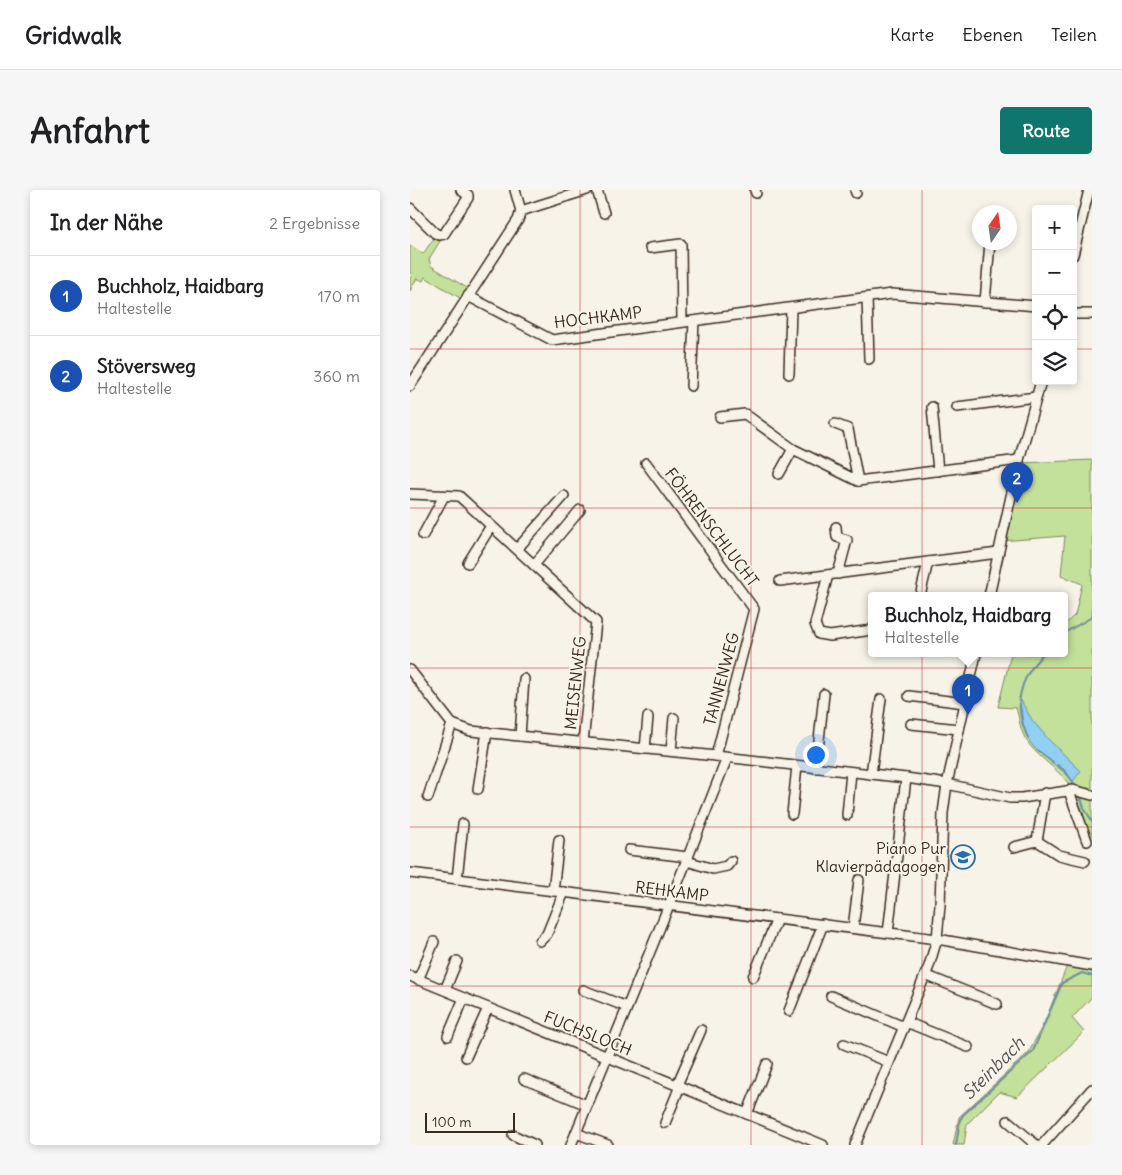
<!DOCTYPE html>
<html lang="de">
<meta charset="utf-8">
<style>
:root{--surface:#fff;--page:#f6f6f6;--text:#202124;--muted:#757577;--line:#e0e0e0;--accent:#0f766e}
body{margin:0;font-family:Delius,sans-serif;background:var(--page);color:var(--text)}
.controls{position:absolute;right:15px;top:15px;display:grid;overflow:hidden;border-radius:5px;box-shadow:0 2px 8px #0003}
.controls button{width:45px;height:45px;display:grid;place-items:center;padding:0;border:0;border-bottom:1px solid var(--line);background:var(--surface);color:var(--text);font:25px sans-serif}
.compass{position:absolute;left:562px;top:15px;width:45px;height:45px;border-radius:50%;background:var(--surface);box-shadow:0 2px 8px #0003;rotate:13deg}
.scale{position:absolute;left:15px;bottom:12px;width:90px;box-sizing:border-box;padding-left:5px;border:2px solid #3b2a1e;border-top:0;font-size:14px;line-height:18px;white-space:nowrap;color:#3b2a1e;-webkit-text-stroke:4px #f7f3e8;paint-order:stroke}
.you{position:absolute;left:405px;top:564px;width:18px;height:18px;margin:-12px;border:4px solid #fff;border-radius:50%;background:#1a73e8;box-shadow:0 0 0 8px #1a73e833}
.badge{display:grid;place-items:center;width:32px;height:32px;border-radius:50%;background:var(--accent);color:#fff;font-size:16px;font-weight:700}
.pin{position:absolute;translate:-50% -41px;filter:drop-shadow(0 1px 2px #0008)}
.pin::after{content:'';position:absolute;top:26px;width:18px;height:15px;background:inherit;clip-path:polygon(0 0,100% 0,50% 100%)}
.popup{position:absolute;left:458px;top:402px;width:200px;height:65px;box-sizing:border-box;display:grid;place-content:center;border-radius:5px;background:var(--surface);filter:drop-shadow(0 1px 4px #0005);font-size:16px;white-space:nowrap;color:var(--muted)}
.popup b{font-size:19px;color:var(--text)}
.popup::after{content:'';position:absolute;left:50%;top:100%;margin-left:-10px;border:10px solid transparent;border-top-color:var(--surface)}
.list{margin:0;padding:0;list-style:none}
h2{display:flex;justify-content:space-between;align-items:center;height:65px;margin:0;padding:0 20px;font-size:21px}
h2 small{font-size:16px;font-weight:400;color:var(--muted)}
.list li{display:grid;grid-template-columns:32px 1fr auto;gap:15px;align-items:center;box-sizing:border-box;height:80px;padding:0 20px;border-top:1px solid var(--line)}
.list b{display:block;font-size:19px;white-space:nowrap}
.list p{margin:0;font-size:16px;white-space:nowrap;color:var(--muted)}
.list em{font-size:16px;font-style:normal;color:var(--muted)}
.icon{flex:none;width:28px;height:28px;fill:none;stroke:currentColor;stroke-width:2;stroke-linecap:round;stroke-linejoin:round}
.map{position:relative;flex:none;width:682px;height:955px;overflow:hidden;border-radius:5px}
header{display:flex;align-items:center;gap:30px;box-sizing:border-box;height:70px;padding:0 25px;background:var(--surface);border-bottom:1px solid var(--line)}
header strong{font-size:24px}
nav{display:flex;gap:28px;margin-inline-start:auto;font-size:18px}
.intro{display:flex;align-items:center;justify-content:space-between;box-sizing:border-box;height:120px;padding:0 30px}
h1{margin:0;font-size:35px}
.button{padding:12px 22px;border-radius:5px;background:var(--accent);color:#fff;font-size:18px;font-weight:700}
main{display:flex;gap:30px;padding:0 30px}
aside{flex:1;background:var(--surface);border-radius:5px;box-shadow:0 2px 8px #0003}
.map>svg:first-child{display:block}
.green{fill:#c3e19a;stroke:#7f865c}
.water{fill:#91d0f2;stroke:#6f8e9d}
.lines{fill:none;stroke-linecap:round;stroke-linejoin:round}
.stream{stroke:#6f8e9d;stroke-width:2}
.minor-casing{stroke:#3b2a1e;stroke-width:12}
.minor{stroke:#f7f3e8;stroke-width:9}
.grid{fill:none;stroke:#d62828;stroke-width:1;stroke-opacity:0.55}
.labels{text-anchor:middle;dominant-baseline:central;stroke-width:4;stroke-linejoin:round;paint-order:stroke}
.street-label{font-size:16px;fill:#3b2a1e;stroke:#f7f3e8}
.poi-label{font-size:16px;fill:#3b2a1e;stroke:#f7f3e8;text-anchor:end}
.water-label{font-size:18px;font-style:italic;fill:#505453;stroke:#f7f3e8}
</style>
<header>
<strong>Gridwalk</strong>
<nav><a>Karte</a><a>Ebenen</a><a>Teilen</a></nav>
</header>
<div class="intro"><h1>Anfahrt</h1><a class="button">Route</a></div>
<main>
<aside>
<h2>In der Nähe<small>2 Ergebnisse</small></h2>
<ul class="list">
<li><span class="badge" style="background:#1a4fb4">1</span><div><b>Buchholz, Haidbarg</b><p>Haltestelle</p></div><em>170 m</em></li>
<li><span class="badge" style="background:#1a4fb4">2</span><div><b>Stöversweg</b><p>Haltestelle</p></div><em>360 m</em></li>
</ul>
</aside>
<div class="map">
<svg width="682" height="955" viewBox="0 0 682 955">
<rect width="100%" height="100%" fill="#f7f3e8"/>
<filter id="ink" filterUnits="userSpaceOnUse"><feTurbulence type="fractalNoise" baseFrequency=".02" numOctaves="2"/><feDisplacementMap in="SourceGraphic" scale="10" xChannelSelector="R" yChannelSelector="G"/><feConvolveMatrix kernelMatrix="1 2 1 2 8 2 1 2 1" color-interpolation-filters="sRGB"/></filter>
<g filter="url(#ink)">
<g class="green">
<path d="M 24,48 L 30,51 L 19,69 L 21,76 L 62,101 L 55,111 L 15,87 L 13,91 L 7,88 L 0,101 L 0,88 L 2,85 L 0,83 L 0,55 L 13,64 Z"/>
<path d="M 682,270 L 682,654 C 676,634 671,610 658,593 C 645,576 625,566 615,548 C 610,539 609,527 606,518 L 588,517 L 601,464 L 654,464 L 654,435 L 665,425 L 672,394 L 651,385 L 655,346 L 591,351 L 611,273 Z"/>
<path d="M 657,776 L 682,781 L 682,807 L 662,828 L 674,842 L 607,907 L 589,902 L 557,934 L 554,955 L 543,955 L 549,927 L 619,862 L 635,831 Z"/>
</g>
<path class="water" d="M 609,507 L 622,530 L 640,551 L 671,581 L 663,591 C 650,575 626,566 617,547 C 612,536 612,519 609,507 Z"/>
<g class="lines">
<g class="stream">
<path d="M 654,443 L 682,427"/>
<path d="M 618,548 C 603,515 608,490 633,464"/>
<path d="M 627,560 L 643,572"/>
<path d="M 647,575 L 655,581 L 666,596"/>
<path d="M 670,605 L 674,618 L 682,631"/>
<path d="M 546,955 L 550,930 L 553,925 L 623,861 L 652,793 L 672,783 L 682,786"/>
</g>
<g class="minor-casing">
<g id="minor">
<path d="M 187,0 L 194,23"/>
<path d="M 345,0 L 346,3"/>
<path d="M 445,0 L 446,3"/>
<path d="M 0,18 L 25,43 L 29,45 L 34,44 L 58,8 L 58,5 L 51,0"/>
<path d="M 111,21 L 177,0"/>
<path d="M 240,58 L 271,54 L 272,132"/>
<path d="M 663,65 L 679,0"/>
<path d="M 58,106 L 142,150 L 482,104 L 626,116"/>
<path d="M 457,108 L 459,169"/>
<path d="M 575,112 L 580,52"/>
<path d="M 663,124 L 682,124"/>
<path d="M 379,184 L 381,118"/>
<path d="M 0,196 L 108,30 L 111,21 L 105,0"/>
<path d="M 281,196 L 284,131"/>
<path d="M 522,217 L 528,281"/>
<path d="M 547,217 L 626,207"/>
<path d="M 310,227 L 335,224 L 383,259 L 448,291 L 609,270"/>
<path d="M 425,234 L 438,239 L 448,291"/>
<path d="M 236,273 L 344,419 L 306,566"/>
<path d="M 369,284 L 383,259"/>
<path d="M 0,304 L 49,306 L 186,432 L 173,552"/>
<path d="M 426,337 L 427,347 L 437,350 L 428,384"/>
<path d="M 13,345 L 34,306"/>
<path d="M 107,359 L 154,306"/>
<path d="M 58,373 L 81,336"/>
<path d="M 124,375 L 170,320"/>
<path d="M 418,385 L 405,434 L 409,444 L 420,446 L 462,440"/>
<path d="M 370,391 L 588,363"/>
<path d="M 510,406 L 518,372"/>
<path d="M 579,406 L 609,270 L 631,191"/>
<path d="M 0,480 L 42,534 L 61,541 L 306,566 L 496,588 L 537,594 L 600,608 L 612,608 L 663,600 L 682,605"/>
<path d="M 499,506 L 555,513"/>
<path d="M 501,534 L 549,539"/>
<path d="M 110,546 L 114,489"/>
<path d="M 235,559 L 238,527"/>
<path d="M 261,561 L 264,528"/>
<path d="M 406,578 L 414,504"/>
<path d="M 461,584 L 471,509"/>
<path d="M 68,599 L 77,542"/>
<path d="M 659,601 L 677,651"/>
<path d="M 18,607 L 42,534"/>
<path d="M 382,624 L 387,576"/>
<path d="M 437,625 L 441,582"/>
<path d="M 627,651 L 635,603"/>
<path d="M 604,657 L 627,651 L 649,665 L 675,671"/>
<path d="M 219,660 L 278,667"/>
<path d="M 277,671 L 303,679 L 317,676 L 321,671"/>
<path d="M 0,683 L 527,749 L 682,776"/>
<path d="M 47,689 L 53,634"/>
<path d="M 143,701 L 149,650"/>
<path d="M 443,738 L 449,690"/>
<path d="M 478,743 L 496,588"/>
<path d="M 130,751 L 137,744 L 154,702"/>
<path d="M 515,785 L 587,814"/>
<path d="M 0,786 L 413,955"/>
<path d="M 343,787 L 367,729"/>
<path d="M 8,790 L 24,752"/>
<path d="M 35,800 L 47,771"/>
<path d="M 173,800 L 217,817"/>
<path d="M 421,806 L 494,837"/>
<path d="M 379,821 L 413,734"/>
<path d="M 496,832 L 558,857"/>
<path d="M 38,846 L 54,808"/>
<path d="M 434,854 L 479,872"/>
<path d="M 56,867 L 78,818"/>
<path d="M 114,889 L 177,915"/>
<path d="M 267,895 L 291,840"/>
<path d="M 337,924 L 357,874"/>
<path d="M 598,931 L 626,955"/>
<path d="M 255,933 L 270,896"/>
<path d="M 166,943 L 198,955"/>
<path d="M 103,945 L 125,955"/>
<path d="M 161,955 L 259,715 L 317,568"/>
<path d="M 445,955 L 519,776 L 527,749 L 530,715 L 533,623 L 537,594 L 566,464"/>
<path d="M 632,955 L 682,899"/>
</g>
</g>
<use href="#minor" class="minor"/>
</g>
</g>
<path class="grid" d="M 170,0 L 170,955M 341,0 L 341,955M 512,0 L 512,955M 0,159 L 626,159M 663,159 L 682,159M 0,318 L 682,318M 0,478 L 682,478M 0,637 L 682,637M 0,796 L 682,796"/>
<defs>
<g id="school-ring" transform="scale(1.25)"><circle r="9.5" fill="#f7f3e8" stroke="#1f6fb2" stroke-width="1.5"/><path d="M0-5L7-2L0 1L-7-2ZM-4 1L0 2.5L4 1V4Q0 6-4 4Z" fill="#1f6fb2"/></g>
</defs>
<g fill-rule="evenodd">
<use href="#school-ring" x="553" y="667"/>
</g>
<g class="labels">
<g class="street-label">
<text transform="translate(188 127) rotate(-7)">HOCHKAMP</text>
<text transform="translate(302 337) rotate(53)">FÖHRENSCHLUCHT</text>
<text transform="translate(311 489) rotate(-75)">TANNENWEG</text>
<text transform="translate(165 493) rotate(-84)">MEISENWEG</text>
<text transform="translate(262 701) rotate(7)">REHKAMP</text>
<text transform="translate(178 843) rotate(22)">FUCHSLOCH</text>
</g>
<g class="poi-label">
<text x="536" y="658">Piano Pur<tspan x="536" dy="18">Klavierpädagogen</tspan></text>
</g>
<g class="water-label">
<text transform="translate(583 878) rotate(-45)">Steinbach</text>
</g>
</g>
</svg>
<div class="controls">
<button>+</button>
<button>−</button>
<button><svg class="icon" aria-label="locate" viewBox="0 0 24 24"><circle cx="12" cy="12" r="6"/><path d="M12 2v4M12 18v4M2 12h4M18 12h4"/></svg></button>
<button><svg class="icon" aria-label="layers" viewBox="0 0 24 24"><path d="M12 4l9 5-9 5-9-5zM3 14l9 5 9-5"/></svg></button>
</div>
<svg class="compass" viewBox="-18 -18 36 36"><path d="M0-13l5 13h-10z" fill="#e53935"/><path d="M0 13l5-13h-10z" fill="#757577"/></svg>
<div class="scale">100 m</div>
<div class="you"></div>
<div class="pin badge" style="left:558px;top:525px;background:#1a4fb4">1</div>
<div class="popup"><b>Buchholz, Haidbarg</b>Haltestelle</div>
<div class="pin badge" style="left:607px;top:313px;background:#1a4fb4">2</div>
</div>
</main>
